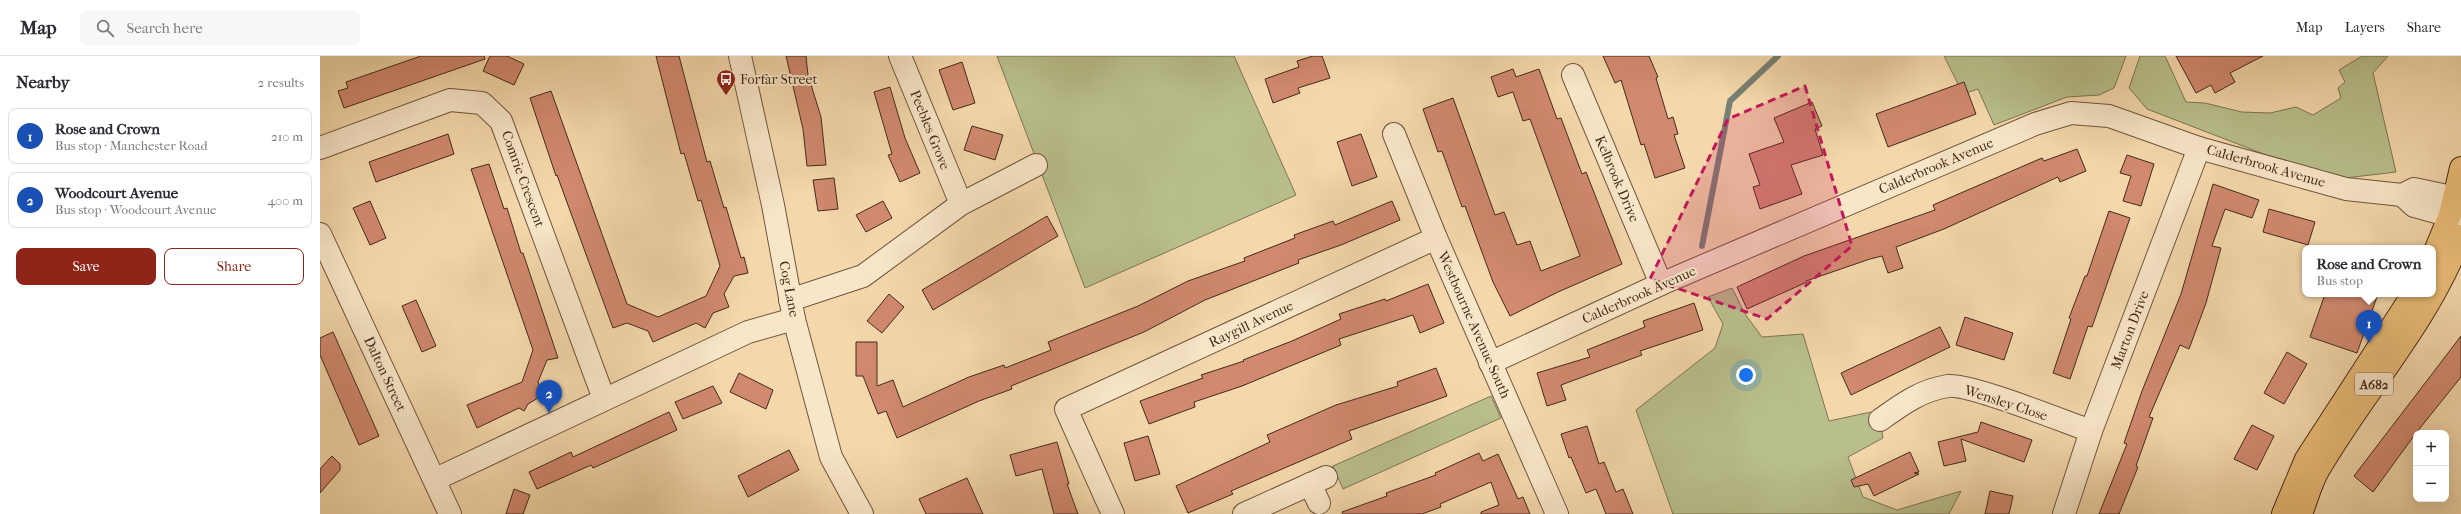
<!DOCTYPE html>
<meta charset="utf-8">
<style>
:root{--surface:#fff;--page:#f7f7f7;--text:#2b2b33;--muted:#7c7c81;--line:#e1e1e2;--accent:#8f2418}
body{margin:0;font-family:"IM FELL French Canon",serif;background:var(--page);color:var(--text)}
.controls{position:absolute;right:12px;bottom:12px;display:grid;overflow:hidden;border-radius:8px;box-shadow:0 4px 16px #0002}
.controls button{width:36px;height:36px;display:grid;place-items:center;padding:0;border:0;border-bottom:1px solid var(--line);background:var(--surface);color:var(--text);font:20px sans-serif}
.you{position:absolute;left:1426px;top:319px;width:14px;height:14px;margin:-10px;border:3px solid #fff;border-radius:50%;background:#1a73e8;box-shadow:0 0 0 6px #1a73e833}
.badge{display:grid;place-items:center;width:26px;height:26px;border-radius:50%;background:var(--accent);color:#fff;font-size:13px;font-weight:700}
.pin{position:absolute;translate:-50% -33px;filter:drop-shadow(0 1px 2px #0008)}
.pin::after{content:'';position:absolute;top:21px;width:14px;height:12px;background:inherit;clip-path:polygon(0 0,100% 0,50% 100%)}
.popup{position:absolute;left:1982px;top:189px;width:134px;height:52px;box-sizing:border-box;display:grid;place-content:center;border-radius:8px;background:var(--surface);filter:drop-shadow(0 1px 3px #0005);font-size:13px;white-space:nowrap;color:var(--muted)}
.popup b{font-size:15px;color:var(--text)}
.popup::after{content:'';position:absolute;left:50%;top:100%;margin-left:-8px;border:8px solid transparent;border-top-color:var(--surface)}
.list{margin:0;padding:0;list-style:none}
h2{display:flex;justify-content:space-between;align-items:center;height:52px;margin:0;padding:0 16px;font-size:17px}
h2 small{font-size:13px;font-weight:400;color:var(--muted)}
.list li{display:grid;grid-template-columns:26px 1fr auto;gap:12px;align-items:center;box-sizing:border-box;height:56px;margin:0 8px 8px;padding:0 8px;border:1px solid var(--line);border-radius:8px}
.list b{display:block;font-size:15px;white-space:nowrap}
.list p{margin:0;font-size:13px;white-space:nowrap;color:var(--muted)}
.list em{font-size:13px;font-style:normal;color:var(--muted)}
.actions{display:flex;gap:8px;padding:12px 16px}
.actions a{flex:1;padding:9px 0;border:1px solid var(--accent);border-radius:8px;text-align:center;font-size:14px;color:var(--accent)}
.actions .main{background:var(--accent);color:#fff}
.icon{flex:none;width:22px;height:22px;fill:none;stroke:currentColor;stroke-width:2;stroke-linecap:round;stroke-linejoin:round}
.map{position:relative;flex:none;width:2141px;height:458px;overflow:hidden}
header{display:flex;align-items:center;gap:24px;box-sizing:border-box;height:56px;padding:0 20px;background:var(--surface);border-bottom:1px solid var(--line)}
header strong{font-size:19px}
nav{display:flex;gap:22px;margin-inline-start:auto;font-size:14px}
.search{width:280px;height:36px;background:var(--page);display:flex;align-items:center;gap:10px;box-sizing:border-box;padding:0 14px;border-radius:8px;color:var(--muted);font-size:15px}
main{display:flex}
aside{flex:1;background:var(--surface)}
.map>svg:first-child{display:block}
.green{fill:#b8bf8c;stroke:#7e7454}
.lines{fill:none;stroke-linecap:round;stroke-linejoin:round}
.stream{stroke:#788074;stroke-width:6}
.building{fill:#d1896f;stroke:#432a1c}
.minor-casing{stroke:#6f5640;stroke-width:24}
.major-casing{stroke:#432a1c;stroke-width:24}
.minor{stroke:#f8e6c8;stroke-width:22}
.major{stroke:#eabc76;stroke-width:22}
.marked{fill:#c2185b;fill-opacity:0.2;stroke:#c2185b;stroke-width:3;stroke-dasharray:8 5;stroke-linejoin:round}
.labels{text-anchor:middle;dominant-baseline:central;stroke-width:4;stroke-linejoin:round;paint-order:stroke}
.shield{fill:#f8e6c8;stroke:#796250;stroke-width:1}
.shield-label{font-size:13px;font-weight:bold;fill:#432a1c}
.poi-label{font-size:14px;fill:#432a1c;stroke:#f8e6c8;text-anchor:start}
.street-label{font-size:14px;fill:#432a1c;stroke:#f8e6c8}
</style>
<header>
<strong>Map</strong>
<div class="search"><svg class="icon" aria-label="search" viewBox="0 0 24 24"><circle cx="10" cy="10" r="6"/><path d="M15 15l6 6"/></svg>Search here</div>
<nav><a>Map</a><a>Layers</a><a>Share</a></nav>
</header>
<main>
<aside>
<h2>Nearby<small>2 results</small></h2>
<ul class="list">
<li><span class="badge" style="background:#1a4fb4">1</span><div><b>Rose and Crown</b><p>Bus stop · Manchester Road</p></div><em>210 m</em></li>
<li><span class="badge" style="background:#1a4fb4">2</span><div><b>Woodcourt Avenue</b><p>Bus stop · Woodcourt Avenue</p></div><em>400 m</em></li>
</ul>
<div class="actions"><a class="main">Save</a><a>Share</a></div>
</aside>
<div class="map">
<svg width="2141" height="458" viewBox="0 0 2141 458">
<rect width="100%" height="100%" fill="#f4d8ab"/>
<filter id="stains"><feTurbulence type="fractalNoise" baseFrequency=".005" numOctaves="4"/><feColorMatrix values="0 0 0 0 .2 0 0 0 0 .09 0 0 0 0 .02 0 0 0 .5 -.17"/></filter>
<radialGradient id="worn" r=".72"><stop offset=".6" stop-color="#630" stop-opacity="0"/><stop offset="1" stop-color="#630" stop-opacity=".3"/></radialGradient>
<g class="green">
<path d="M 677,0 L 914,0 L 976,139 L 765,232 Z"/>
<path d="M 1624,0 L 1806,0 L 1794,32 L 1779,39 L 1747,41 L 1674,69 L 1658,33 L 1643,38 Z"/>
<path d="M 1820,0 L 1845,0 L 1866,46 L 1885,47 L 1922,56 L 1950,57 L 1976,51 L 1993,59 L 2021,42 L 2018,32 L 2025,26 L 2019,14 L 2042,0 L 2068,0 L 2053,17 L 2076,116 L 2025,122 L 1980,112 L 1827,53 L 1809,32 Z"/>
<path d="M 1412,232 L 1425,258 L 1442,281 L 1483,278 L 1509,365 L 1551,356 L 1560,364 L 1563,382 L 1528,401 L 1543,441 L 1577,454 L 1641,435 L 1629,458 L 1353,458 L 1316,354 L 1395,292 L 1403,268 L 1388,241 Z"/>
<path d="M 1171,340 L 1181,362 L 1023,433 L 1013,410 Z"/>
</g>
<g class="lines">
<path class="stream" d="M 1382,190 L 1410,45 L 1458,0"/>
</g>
<g class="building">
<path d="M 101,0 L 164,0 L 165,3 L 24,52 L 18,35 L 28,32 L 26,26 Z"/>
<path d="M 170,0 L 187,0 L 204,8 L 194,29 L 163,15 Z"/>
<path d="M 336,0 L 359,0 L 387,106 L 390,105 L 404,152 L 406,151 L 421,202 L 424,201 L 428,217 L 414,220 L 404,238 L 409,251 L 393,257 L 385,272 L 376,267 L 333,286 L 328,275 L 307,267 L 293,272 L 237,119 L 236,120 L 210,42 L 231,35 L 307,248 L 338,261 L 386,240 L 400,210 L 381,144 L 378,145 L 364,97 L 361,98 Z"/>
<path d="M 466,0 L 486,0 L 488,19 L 501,61 L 506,109 L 487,110 L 483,73 Z"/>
<path d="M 993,0 L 1002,0 L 1010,22 L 978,32 L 980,37 L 953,47 L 945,23 L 979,11 L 977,5 Z"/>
<path d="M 1283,0 L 1329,0 L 1338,21 L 1336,22 L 1348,63 L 1353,61 L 1358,78 L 1354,79 L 1365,112 L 1335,122 L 1324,88 L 1321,89 L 1301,24 L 1295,27 Z"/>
<path d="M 1856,0 L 1943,0 L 1910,17 L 1915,26 L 1895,37 L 1891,29 L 1876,37 Z"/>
<path d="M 642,6 L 655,47 L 633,54 L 619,14 Z"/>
<path d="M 1193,13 L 1196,21 L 1219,13 L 1237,63 L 1241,62 L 1262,118 L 1266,116 L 1302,208 L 1238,236 L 1190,260 L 1173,226 L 1145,150 L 1142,151 L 1122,95 L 1118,96 L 1103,53 L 1133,42 L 1175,159 L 1184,156 L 1197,189 L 1210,185 L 1221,215 L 1260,200 L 1210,63 L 1203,65 L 1193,36 L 1178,41 L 1171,21 Z"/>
<path d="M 1644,26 L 1656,58 L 1568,91 L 1556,58 Z"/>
<path d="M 570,31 L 585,82 L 600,117 L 580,126 L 568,99 L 572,98 L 554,36 Z"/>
<path d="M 1492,46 L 1502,70 L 1495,73 L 1503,99 L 1471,109 L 1482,138 L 1440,153 L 1433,131 L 1440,129 L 1429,98 L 1464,86 L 1454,62 Z"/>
<path d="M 652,70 L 683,79 L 675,104 L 644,94 Z"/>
<path d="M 128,78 L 134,98 L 56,126 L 49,106 Z"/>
<path d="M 1041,78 L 1057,121 L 1032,130 L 1017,86 Z"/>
<path d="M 1757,93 L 1766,115 L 1740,126 L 1738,121 L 1624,173 L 1576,191 L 1583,212 L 1568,217 L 1562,200 L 1550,203 L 1486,225 L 1487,226 L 1427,253 L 1417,231 L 1484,200 L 1615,154 L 1613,149 L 1722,102 L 1724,105 Z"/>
<path d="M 1807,99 L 1834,108 L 1821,150 L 1803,145 L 1811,120 L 1800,117 Z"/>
<path d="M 169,108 L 184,153 L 187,152 L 201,197 L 203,197 L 238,302 L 227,304 L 218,326 L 223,339 L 208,348 L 204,355 L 199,352 L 157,372 L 147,349 L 202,326 L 213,294 L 151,113 Z"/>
<path d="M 514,122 L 518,153 L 498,155 L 493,124 Z"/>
<path d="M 1893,128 L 1939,144 L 1932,162 L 1905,153 L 1892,190 L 1901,192 L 1886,247 L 1869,293 L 1860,289 L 1829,361 L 1833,362 L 1816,410 L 1818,411 L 1799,458 L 1779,458 L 1807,388 L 1804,387 L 1822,335 L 1861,238 Z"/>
<path d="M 50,145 L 66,182 L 50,189 L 33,152 Z"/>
<path d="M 563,145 L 572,162 L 546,176 L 536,159 Z"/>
<path d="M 1072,145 L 1080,164 L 1021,189 L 978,204 L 979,207 L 885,244 L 824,276 L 691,330 L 692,333 L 659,345 L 577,382 L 566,355 L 558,358 L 543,320 L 536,320 L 536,286 L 557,286 L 557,330 L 573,324 L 583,351 L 649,321 L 684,309 L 685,312 L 731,294 L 728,286 L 818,250 L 868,225 L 925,205 L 924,202 L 975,182 L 974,179 L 1013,165 L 1015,169 Z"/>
<path d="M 1949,153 L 1995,166 L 1988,189 L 1943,176 Z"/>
<path d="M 1789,155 L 1810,162 L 1772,271 L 1768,270 L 1750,323 L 1733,317 L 1751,263 L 1749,262 L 1765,220 L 1767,220 Z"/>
<path d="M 727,160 L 738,180 L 613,254 L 602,234 Z"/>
<path d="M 1108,228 L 1124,267 L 1100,277 L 1093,259 L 1019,283 L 1021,289 L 922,330 L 874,346 L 875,351 L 829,368 L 820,345 L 883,322 L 881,319 L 924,305 L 923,304 L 972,285 L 1021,263 L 1019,258 L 1065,243 L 1066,245 Z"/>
<path d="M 569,238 L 584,251 L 562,277 L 547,265 Z"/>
<path d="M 2005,238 L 2058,238 L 2037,297 L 1990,281 Z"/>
<path d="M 96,244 L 116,290 L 102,296 L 82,250 Z"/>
<path d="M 1374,247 L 1383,274 L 1320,295 L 1322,299 L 1241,329 L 1246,344 L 1227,350 L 1217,317 L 1270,301 L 1267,294 L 1325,271 L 1323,265 Z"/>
<path d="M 1645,261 L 1693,277 L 1684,304 L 1636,289 Z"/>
<path d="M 1620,271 L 1630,291 L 1531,339 L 1521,317 Z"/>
<path d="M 13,276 L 59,380 L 39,389 L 0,299 L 0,282 Z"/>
<path d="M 2141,280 L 2141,321 L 2096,377 L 2053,436 L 2034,420 Z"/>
<path d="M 1967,296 L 1987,308 L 1964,348 L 1944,337 Z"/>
<path d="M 1116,312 L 1127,340 L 1029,375 L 1032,383 L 911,435 L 913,438 L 868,457 L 856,430 L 950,386 L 947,379 L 1016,349 L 1078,330 L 1077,326 Z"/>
<path d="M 419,317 L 453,334 L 446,353 L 410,336 Z"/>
<path d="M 393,330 L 402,347 L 363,363 L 355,346 Z"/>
<path d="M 349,356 L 357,374 L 273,412 L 271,409 L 217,433 L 209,416 L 251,396 L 253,401 Z"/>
<path d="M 1661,366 L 1712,384 L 1704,406 L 1641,383 L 1646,405 L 1624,410 L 1618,386 L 1658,376 Z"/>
<path d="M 1932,369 L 1954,380 L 1937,414 L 1914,403 Z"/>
<path d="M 1267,370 L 1279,408 L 1284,406 L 1296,436 L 1303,433 L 1313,458 L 1286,458 L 1276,433 L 1266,437 L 1251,401 L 1249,402 L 1241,378 Z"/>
<path d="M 828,380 L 840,418 L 815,425 L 804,387 Z"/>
<path d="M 737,386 L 749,428 L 747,428 L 758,458 L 734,458 L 722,413 L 696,420 L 690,399 Z"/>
<path d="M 469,394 L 479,414 L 428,441 L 418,420 Z"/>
<path d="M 1590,396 L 1599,416 L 1594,417 L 1599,418 L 1554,440 L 1548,428 L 1534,431 L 1531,424 Z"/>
<path d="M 1159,397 L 1163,405 L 1178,398 L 1198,443 L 1203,441 L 1210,458 L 1161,458 L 1161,456 L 1179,449 L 1171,426 L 1120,448 L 1121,451 L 1102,458 L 1023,458 L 1022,456 L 1067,440 L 1066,437 L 1116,419 L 1115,417 Z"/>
<path d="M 12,400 L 20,408 L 20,414 L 0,437 L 0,413 Z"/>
<path d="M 647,422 L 663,458 L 606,458 L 599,443 Z"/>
<path d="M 194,433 L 210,439 L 203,458 L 186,458 Z"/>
<path d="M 1670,435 L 1693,440 L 1689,458 L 1665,458 Z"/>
</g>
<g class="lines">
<g class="minor-casing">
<g id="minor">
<path d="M 420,0 L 453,149 L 474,263 L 511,401 L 542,458"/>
<path d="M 580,0 L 641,148"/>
<path d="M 1253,19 L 1341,228"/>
<path d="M 1074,78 L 1116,182 L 1237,458"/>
<path d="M 0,92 L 130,44 L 162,47 L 181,65 L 284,343"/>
<path d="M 2082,139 L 2094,150 L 2141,163"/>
<path d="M 0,178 L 130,458"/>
<path d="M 470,244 L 543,220 L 641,148 L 716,109"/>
<path d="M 1170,307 L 1341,228 L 1715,68 L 1751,57 L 1789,60 L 1879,92 L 2026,133 L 2082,139 L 2094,133 L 2141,143"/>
<path d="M 1560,364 C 1581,349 1601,334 1628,330 C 1649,327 1745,366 1771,375"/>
<path d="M 116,423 L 428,276 L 474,263"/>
<path d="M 990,428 L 999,447"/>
<path d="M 793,458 L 746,353 L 1116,182"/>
<path d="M 924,458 L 1006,421"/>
<path d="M 1744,458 L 1771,375 L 1879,92"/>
</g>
</g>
<g class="major-casing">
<g id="major">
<path d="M 2113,200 L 2130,159 L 2141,112"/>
<path d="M 1963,458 L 1986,403 L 2093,238"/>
<path d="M 1981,458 C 1987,443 1991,426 1999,413 C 2045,334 2109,266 2141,180"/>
</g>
</g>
<use href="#minor" class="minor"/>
<use href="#major" class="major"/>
</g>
<path class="marked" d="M 1485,30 L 1532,190 L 1447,263 L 1330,223 L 1408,63 Z"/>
<defs>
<g id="bus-pin" transform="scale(1)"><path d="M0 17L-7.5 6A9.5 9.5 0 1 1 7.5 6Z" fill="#8f2418" stroke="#f8e6c8"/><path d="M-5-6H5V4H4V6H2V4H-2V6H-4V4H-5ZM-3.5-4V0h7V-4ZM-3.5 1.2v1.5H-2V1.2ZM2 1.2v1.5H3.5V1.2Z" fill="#fff"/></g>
</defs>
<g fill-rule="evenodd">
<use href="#bus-pin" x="406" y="23"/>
</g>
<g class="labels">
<rect class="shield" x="2035" y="317" width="38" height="22" rx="3"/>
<g class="shield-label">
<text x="2054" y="328">A682</text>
</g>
<g class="poi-label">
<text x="420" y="23">Forfar Street</text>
</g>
<g class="street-label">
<text transform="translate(610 74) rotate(68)">Peebles Grove</text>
<text transform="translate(1616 110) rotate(-23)">Calderbrook Avenue</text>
<text transform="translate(1946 110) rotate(16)">Calderbrook Avenue</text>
<text transform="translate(203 123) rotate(70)">Comrie Crescent</text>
<text transform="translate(1297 123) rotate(67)">Kelbrook Drive</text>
<text transform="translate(469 233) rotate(79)">Cog Lane</text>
<text transform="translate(1319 239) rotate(-24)">Calderbrook Avenue</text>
<text transform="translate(931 268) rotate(-25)">Raygill Avenue</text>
<text transform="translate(1154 269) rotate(66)">Westbourne Avenue South</text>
<text transform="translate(1810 274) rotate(-69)">Marton Drive</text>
<text transform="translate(65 318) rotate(65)">Dalton Street</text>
<text transform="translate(1686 347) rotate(18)">Wensley Close</text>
</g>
</g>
<rect width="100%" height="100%" filter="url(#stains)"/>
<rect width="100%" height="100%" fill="url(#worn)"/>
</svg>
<div class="controls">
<button>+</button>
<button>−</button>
</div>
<div class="you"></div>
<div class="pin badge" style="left:2049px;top:287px;background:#1a4fb4">1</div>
<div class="popup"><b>Rose and Crown</b>Bus stop</div>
<div class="pin badge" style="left:229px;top:357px;background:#1a4fb4">2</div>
</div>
</main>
